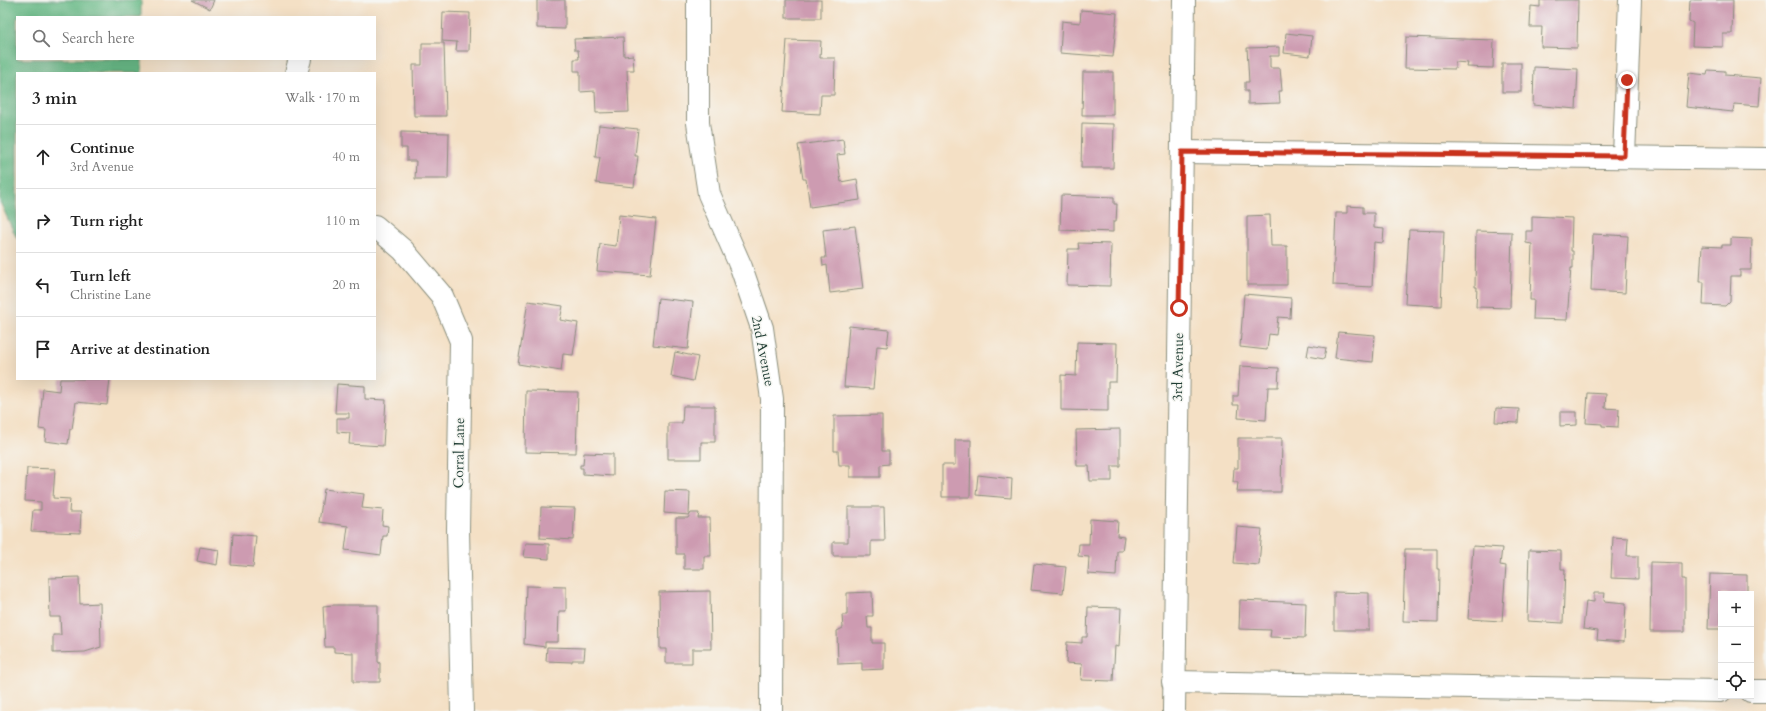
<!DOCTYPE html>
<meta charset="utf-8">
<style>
:root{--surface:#fff;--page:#f6f6f6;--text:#222;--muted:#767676;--line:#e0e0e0}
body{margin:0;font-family:Cardo,serif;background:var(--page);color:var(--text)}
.controls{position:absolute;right:12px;bottom:12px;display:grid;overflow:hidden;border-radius:0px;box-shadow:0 4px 16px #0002}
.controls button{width:36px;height:36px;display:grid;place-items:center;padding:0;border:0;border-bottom:1px solid var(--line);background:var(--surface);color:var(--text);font:20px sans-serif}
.stop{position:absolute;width:12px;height:12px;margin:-9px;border:3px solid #c8321e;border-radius:50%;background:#fff}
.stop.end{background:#c8321e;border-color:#fff;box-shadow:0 1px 4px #0008}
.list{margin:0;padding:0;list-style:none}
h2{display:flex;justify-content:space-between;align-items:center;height:52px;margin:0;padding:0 16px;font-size:17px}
h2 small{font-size:13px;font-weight:400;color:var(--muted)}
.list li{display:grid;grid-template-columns:26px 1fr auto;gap:12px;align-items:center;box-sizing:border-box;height:64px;padding:0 16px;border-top:1px solid var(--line)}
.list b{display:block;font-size:15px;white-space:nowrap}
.list p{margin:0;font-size:13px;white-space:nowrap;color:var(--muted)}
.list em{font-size:13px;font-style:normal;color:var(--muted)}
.icon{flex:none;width:22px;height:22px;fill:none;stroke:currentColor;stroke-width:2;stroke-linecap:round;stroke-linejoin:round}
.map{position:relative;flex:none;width:1766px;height:711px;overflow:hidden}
.search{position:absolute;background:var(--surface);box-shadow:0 4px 16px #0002;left:16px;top:16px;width:360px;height:44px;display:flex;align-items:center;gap:10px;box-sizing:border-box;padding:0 14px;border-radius:0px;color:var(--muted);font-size:15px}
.panel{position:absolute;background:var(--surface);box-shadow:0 4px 16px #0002;left:16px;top:72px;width:360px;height:308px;border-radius:0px}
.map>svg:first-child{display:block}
.forest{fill:#67b986;stroke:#437b5d}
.building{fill:#cd9bb1}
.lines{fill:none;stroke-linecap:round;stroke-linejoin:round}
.street-casing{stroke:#8a8e7c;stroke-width:24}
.street{stroke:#fff;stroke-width:22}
.route{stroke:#c8321e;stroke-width:5}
.labels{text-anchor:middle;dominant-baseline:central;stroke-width:3;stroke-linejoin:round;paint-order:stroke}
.street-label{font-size:14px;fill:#1f3d34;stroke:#f6f6f2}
</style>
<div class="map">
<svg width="1766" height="711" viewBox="0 0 1766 711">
<rect width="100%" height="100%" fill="#f6f6f2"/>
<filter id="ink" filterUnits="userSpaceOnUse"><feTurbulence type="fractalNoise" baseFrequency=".025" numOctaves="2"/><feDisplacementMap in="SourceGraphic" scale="8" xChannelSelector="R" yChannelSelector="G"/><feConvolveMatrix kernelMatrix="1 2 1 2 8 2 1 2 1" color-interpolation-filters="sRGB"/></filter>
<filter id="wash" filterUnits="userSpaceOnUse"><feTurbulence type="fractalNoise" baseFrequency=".012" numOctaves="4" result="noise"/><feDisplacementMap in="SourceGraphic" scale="16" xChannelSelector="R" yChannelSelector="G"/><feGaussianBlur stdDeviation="0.9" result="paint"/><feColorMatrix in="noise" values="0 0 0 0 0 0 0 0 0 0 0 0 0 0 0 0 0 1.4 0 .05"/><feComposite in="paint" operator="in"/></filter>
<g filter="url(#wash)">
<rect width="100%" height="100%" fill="#f4e0c5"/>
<path class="forest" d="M 0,0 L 141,0 L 141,17 L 17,17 L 17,59 L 142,59 L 142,73 L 17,73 L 17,239 L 0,202 Z"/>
<g id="blocks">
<g class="building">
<path d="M 192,0 L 214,0 L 210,9 Z"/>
<path d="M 537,0 L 565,0 L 565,29 L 537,28 Z"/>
<rect x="786" y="0" width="35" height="18"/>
<path d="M 1540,0 L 1578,0 L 1577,48 L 1541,47 L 1542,27 L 1530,27 L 1531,6 L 1540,7 Z"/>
<path d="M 1690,0 L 1733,0 L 1732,34 L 1723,34 L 1723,47 L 1692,46 L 1693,23 L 1689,21 Z"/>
<path d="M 1081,10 L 1117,13 L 1113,57 L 1060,53 L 1062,21 L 1080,23 Z"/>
<path d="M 443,12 L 470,13 L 469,51 L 456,51 L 457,42 L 442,41 Z"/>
<path d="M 1286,33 L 1312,36 L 1310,56 L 1284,53 Z"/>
<path d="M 623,37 L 624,56 L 633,55 L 634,70 L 627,70 L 629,112 L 596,113 L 595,91 L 580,92 L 580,71 L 574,71 L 574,59 L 579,59 L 578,50 L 575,50 L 574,39 Z"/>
<path d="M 1406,37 L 1494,40 L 1493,68 L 1467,67 L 1468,63 L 1455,62 L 1455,69 L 1405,68 Z"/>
<path d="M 787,40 L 821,41 L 820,58 L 835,58 L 834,95 L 821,95 L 820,114 L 782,112 Z"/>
<path d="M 422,43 L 444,43 L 446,116 L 414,116 L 413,65 L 422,65 Z"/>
<path d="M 1279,47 L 1279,56 L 1270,56 L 1270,68 L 1280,68 L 1282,91 L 1279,91 L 1280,103 L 1248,104 L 1248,91 L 1245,91 L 1245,82 L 1249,82 L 1247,48 Z"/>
<rect x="1502" y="63" width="19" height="29"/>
<path d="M 1534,67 L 1578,69 L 1576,109 L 1533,105 Z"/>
<path d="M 1708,70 L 1725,71 L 1725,75 L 1761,78 L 1759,106 L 1734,104 L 1733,112 L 1686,107 L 1689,73 L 1707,75 Z"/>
<path d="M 1083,72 L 1113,72 L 1113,115 L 1082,115 Z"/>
<path d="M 1082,123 L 1114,124 L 1113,168 L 1081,168 Z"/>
<path d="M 599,125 L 638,129 L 635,156 L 638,156 L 634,187 L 596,183 L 600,157 L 595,157 Z"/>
<path d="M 401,132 L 449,133 L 448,179 L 415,179 L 416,161 L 407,161 L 407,148 L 401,148 Z"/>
<path d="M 843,139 L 845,154 L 837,155 L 841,182 L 857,179 L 860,200 L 810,207 L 806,179 L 803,179 L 798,145 Z"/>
<path d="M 1061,195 L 1114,197 L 1114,204 L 1117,204 L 1116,222 L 1113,222 L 1113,232 L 1060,230 Z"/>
<path d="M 1347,206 L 1363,207 L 1363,213 L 1374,213 L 1374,228 L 1384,229 L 1383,243 L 1374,242 L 1372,287 L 1333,285 L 1336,213 L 1347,213 Z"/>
<path d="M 619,215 L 656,219 L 650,275 L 597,271 L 600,244 L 616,246 Z"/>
<path d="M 1270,215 L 1271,246 L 1287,246 L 1287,285 L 1247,285 L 1247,216 Z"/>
<path d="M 1532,216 L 1572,218 L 1571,251 L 1573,251 L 1573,268 L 1571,268 L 1567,320 L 1533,319 L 1534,300 L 1530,300 L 1532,244 L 1526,243 L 1526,231 L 1532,231 Z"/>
<path d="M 855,226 L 863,289 L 830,293 L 827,265 L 823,266 L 822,258 L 826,258 L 823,230 Z"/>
<path d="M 1409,230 L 1444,231 L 1441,306 L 1405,304 Z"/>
<path d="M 1476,231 L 1512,232 L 1510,308 L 1476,307 L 1477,287 L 1475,287 Z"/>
<path d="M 1593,234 L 1628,236 L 1625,293 L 1591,291 Z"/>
<path d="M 1731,238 L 1752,239 L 1751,270 L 1740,270 L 1740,276 L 1731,276 L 1730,301 L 1725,306 L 1703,305 L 1704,282 L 1700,282 L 1702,246 L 1722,247 L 1722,245 L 1731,245 Z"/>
<path d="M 1078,243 L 1111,244 L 1110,286 L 1067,285 L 1068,249 L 1079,249 Z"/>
<path d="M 1244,294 L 1291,298 L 1290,318 L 1278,317 L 1276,335 L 1269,334 L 1267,350 L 1240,347 Z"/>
<path d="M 658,298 L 693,302 L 688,349 L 653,345 Z"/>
<path d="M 528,301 L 563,306 L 560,320 L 578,323 L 573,355 L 563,354 L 561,371 L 518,364 Z"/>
<path d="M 849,326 L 889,330 L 887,347 L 877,346 L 873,389 L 844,387 Z"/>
<path d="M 1338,332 L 1375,335 L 1373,362 L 1335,358 Z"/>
<path d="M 1077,342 L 1117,343 L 1116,382 L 1108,382 L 1108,411 L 1061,410 L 1061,375 L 1076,376 Z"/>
<path d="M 1309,345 L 1326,348 L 1324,359 L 1307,356 Z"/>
<path d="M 675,352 L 698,357 L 693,381 L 671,376 Z"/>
<path d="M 1240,366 L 1279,368 L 1278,387 L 1268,387 L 1266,420 L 1238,418 L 1239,405 L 1233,405 L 1233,396 L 1238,396 Z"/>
<path d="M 60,379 L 110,379 L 107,405 L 76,402 L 72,429 L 70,429 L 68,444 L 45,441 L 46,430 L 39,429 L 43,389 L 59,391 Z"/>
<path d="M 337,384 L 365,386 L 365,399 L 386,400 L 383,446 L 349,444 L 350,433 L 337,432 L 337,418 L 349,418 L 349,413 L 335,413 Z"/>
<path d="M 526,391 L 578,392 L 576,453 L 525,452 Z"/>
<path d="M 1588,393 L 1606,394 L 1605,408 L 1619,409 L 1618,427 L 1602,426 L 1602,424 L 1586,423 Z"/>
<path d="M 683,406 L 715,406 L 715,442 L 701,442 L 701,459 L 668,459 L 668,423 L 682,423 Z"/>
<path d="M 1496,408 L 1519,409 L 1518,423 L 1495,422 Z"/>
<path d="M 1560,412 L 1577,412 L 1577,425 L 1560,426 Z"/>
<path d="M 882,415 L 882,451 L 889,451 L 889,464 L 880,465 L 880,477 L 850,477 L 850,465 L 839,465 L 838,451 L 834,451 L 834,416 Z"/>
<path d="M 1120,429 L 1120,466 L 1112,466 L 1112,481 L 1090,481 L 1089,466 L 1077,466 L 1076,430 Z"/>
<path d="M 1238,438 L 1282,438 L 1281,492 L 1237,492 L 1238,482 L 1233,482 L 1234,468 L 1238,468 Z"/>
<path d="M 955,440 L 971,440 L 970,497 L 942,497 L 942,465 L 955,465 Z"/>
<path d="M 584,453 L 613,454 L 613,476 L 583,474 L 583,468 L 580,468 L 580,465 L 583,465 Z"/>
<path d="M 27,468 L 55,469 L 53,498 L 70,499 L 69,512 L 81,512 L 80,533 L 31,531 L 33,510 L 41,510 L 41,502 L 25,501 Z"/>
<path d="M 978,475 L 1012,479 L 1011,498 L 976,495 Z"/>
<path d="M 324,489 L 364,494 L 362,508 L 383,510 L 382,525 L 388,526 L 387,536 L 383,536 L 381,555 L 345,550 L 348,526 L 319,522 Z"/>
<path d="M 665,491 L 690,492 L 689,515 L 664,513 Z"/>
<path d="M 541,507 L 575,508 L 573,540 L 540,538 Z"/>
<path d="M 848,507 L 884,507 L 885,541 L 871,541 L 871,556 L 833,556 L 833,542 L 848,542 Z"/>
<path d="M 691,513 L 699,513 L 698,518 L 710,518 L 711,556 L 704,556 L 704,569 L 684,569 L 684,554 L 676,554 L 676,518 L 688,518 Z"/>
<path d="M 1090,519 L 1118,521 L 1117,536 L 1124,537 L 1122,551 L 1117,551 L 1116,576 L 1088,574 L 1089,557 L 1078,556 L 1079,544 L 1089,544 Z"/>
<path d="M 1237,527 L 1262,529 L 1259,565 L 1234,563 Z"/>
<path d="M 233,534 L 256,536 L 253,567 L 231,565 Z"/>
<path d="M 1613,537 L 1628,538 L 1627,556 L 1638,556 L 1638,579 L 1611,578 Z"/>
<path d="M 526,543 L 549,544 L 549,559 L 524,557 Z"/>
<path d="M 1473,546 L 1502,548 L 1500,565 L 1506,566 L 1502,621 L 1468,619 Z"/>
<path d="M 200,547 L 219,550 L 217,565 L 197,561 Z"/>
<path d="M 1405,549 L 1437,549 L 1437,569 L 1439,569 L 1438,622 L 1403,621 Z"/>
<path d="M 1529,550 L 1561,551 L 1561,569 L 1565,569 L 1563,623 L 1527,621 Z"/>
<path d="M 1651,562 L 1682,563 L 1682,579 L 1685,579 L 1685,632 L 1650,632 Z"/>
<path d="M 1034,564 L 1066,567 L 1063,593 L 1031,590 Z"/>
<path d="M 1710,574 L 1747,575 L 1747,594 L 1721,594 L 1721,629 L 1708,629 Z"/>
<path d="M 79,577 L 80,604 L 100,603 L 101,647 L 85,652 L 53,653 L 53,635 L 61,635 L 60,617 L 50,617 L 49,578 Z"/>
<path d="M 526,586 L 566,587 L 566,611 L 559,611 L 558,642 L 545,642 L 545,647 L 524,644 Z"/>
<path d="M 710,591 L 711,649 L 692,649 L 692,663 L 666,663 L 666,649 L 660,649 L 659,592 Z"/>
<path d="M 872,592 L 873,616 L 867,616 L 868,628 L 872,628 L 872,643 L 884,643 L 884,669 L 862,670 L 862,663 L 838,664 L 837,631 L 843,628 L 842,615 L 847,615 L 847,593 Z"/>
<path d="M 1334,592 L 1369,593 L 1369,630 L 1334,630 Z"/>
<path d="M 1594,593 L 1605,593 L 1604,601 L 1626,603 L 1624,642 L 1597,640 L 1598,631 L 1583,629 L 1586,601 L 1594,602 Z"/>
<path d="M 1240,600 L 1306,603 L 1305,638 L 1270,637 L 1271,630 L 1239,629 Z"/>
<path d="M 334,605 L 378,605 L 378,662 L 380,663 L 380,682 L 353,682 L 353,653 L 334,652 L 334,647 L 325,647 L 323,606 Z"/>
<path d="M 1088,607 L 1121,608 L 1119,647 L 1115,646 L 1113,681 L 1081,680 L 1082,664 L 1066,663 L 1067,642 L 1082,643 L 1082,637 L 1087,637 Z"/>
<path d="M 547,647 L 585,648 L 584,660 L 572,660 L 572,662 L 546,661 Z"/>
</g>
</g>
</g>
<g filter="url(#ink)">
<use href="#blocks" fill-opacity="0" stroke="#8a8e7c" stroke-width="1"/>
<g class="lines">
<g class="street-casing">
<g id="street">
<path d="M 698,0 L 698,123 L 709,194 L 741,267 L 762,328 L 772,399 L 771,711"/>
<path d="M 296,73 L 300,59"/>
<path d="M 1182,152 L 1766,159"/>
<path d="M 1624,156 L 1630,0"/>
<path d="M 375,226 L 403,250 L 442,296 L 461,341 L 458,530 L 462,711"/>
<path d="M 1173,682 L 1721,691"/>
<path d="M 1751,691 L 1766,691"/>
<path d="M 1174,711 L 1184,0"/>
</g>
</g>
<use href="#street" class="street"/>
</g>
</g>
<g class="lines" filter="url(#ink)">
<path class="route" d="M 1179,308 L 1182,152 L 1624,156 L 1627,80"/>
</g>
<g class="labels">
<g class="street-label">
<text transform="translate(763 351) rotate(79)">2nd Avenue</text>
<text transform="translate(1178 367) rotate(-89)">3rd Avenue</text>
<text transform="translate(459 453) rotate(-89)">Corral Lane</text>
</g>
</g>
</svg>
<div class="controls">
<button>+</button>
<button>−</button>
<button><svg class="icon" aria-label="locate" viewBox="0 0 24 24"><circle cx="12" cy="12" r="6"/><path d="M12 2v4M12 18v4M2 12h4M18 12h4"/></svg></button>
</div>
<div class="stop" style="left:1179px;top:308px"></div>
<div class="stop end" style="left:1627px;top:80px"></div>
<div class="search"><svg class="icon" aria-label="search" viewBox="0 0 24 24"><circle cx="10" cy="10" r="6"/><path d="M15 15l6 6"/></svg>Search here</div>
<section class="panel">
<h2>3 min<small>Walk · 170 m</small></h2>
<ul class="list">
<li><svg class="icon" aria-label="ahead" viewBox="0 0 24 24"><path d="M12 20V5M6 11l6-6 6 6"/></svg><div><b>Continue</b><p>3rd Avenue</p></div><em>40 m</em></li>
<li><svg class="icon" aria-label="right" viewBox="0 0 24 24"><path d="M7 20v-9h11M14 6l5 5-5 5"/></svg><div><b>Turn right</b></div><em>110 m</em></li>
<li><svg class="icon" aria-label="left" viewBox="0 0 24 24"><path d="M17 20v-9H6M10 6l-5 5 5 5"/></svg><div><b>Turn left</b><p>Christine Lane</p></div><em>20 m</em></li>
<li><svg class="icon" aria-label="arrive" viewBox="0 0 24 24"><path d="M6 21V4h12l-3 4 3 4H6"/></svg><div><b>Arrive at destination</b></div></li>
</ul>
</section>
</div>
